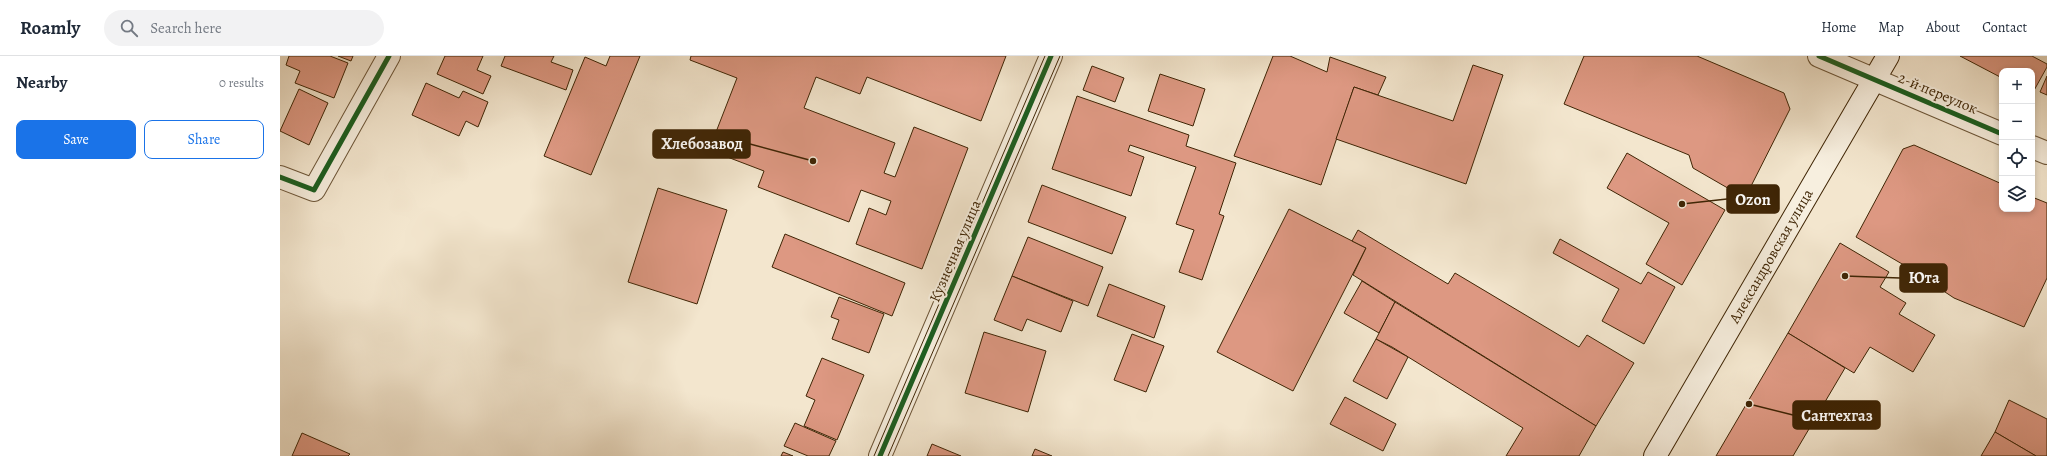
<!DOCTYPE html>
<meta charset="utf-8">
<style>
:root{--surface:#fff;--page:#f2f2f3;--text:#1f2937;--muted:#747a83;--line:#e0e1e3;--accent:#1a73e8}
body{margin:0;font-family:Alegreya,serif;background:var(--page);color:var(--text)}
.controls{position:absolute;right:12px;top:12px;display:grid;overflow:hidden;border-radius:8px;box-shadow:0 2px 6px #0003}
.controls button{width:36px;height:36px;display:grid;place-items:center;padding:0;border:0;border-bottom:1px solid var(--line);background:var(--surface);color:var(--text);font:20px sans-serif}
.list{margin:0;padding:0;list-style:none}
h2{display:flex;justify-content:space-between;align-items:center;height:52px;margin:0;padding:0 16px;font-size:17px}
h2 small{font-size:13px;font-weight:400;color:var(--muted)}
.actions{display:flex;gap:8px;padding:12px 16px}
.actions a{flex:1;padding:9px 0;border:1px solid var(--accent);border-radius:8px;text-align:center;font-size:14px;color:var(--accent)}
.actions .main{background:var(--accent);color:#fff}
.icon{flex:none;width:22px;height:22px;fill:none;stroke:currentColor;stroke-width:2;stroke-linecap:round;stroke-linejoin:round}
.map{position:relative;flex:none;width:1767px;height:400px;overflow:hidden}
header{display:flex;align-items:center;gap:24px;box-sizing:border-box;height:56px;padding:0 20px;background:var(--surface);border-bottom:1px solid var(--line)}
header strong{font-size:19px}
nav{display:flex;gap:22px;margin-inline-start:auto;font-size:14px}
.search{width:280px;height:36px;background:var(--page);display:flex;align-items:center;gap:10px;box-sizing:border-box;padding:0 14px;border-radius:22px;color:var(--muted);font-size:15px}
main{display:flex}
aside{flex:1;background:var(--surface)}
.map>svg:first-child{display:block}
.building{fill:#dd9882;stroke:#3f2505}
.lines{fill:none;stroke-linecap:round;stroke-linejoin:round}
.minor-casing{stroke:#6c5537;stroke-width:24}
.secondary-casing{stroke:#3f2505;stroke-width:24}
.minor{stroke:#f7efdf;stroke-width:22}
.secondary{stroke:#f7efdf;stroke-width:22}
.tram{stroke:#3f2505;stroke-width:1}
.cycleway-casing{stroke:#f7efdf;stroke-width:8}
.cycleway{stroke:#1b5e20;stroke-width:5}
.labels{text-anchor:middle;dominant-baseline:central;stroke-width:4;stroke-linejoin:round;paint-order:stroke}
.street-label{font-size:15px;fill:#3f2505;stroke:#f7efdf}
.leader{fill:none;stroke:#3f2505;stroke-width:1.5}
.callout-dot{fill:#3f2505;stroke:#f7efdf;stroke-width:1.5}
.callout{fill:#3f2505;stroke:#3f2505;stroke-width:1.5}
.callout-label{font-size:16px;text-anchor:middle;font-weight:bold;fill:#fff}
</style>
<header>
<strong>Roamly</strong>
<div class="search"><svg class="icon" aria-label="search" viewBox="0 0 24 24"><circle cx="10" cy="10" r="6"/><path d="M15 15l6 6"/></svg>Search here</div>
<nav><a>Home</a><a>Map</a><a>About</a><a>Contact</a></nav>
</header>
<main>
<aside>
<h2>Nearby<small>0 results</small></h2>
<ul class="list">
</ul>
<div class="actions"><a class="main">Save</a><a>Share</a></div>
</aside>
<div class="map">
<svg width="1767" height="400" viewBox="0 0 1767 400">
<rect width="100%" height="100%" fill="#f3e6ce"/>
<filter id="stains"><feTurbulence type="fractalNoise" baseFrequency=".005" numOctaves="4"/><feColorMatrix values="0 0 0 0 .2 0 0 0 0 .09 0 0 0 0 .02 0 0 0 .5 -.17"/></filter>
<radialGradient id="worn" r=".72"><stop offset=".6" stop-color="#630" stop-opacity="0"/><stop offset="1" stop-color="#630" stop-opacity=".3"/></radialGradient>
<g class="building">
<path d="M 9,0 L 50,0 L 68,7 L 54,42 L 15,27 L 20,15 L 6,9 Z"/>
<path d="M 58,0 L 73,0 L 71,5 Z"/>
<path d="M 165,0 L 203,0 L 197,14 L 211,20 L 203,38 L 157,18 Z"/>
<path d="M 225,0 L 274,0 L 271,6 L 293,14 L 286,34 L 221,10 Z"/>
<path d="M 330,0 L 360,0 L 311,119 L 264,100 L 305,1 L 326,10 Z"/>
<path d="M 411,0 L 726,0 L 701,65 L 587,21 L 580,38 L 536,21 L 524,52 L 615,87 L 604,117 L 615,121 L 634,71 L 688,92 L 642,213 L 576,188 L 589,152 L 606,159 L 611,145 L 581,134 L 569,166 L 478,131 L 484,115 L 429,94 L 457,22 L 410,4 Z"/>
<path d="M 993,0 L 1010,0 L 1047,16 L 1050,1 L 1106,21 L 1098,39 L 1074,31 L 1041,129 L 954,100 Z"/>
<path d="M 1304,0 L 1417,0 L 1504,37 L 1510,53 L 1465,142 L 1413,112 L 1409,99 L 1284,48 Z"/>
<path d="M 1680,0 L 1752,0 L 1767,8 L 1767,11 L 1752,38 L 1752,15 L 1722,15 L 1722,22 Z"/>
<path d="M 1193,9 L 1223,19 L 1186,128 L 1056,83 L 1074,31 L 1173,65 Z"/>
<path d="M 812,10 L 844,22 L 835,46 L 803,34 Z"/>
<path d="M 880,18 L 925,33 L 913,70 L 868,55 Z"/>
<path d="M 1767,20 L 1767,39 L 1760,36 Z"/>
<path d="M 146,27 L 179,42 L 183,35 L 208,46 L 198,71 L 186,65 L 179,80 L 132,59 Z"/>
<path d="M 19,33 L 48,47 L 29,89 L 0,75 Z"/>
<path d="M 797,40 L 909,79 L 906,90 L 956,107 L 939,158 L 944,160 L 922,224 L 899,216 L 914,174 L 896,168 L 916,111 L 850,89 L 848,95 L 864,101 L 851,140 L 772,113 Z"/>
<path d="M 1634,89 L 1722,128 L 1722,153 L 1752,153 L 1752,141 L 1767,147 L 1767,222 L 1744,271 L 1674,242 L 1629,212 L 1576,181 L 1623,93 Z"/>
<path d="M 1347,97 L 1445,154 L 1402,229 L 1366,208 L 1389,167 L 1327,132 Z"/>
<path d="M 762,129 L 846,161 L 832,198 L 748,166 Z"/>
<path d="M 378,132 L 447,154 L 417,248 L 348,226 Z"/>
<path d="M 1009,153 L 1086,192 L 1013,335 L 937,296 Z"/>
<path d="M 1078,174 L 1168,228 L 1175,217 L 1299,291 L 1307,279 L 1354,307 L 1316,370 L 1073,219 L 1086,192 L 1072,185 Z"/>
<path d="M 505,178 L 625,227 L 612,260 L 492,211 Z"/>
<path d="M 748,181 L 823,211 L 808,250 L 732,220 Z"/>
<path d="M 1280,183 L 1361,228 L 1368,216 L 1395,231 L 1364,288 L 1322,265 L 1339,233 L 1273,197 Z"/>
<path d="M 1560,187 L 1609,216 L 1600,231 L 1626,247 L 1619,258 L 1655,279 L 1633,316 L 1590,291 L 1574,317 L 1508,277 Z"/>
<path d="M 732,220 L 793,245 L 781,276 L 747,263 L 742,275 L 714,264 Z"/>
<path d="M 1082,225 L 1115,246 L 1099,277 L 1064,257 Z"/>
<path d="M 829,228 L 885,250 L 874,282 L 817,260 Z"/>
<path d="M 559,241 L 604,258 L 589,297 L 552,283 L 559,264 L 551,261 Z"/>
<path d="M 1115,246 L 1316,370 L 1299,400 L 1226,400 L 1243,372 L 1112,291 L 1096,283 Z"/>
<path d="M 704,276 L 766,295 L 748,356 L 685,337 Z"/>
<path d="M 1508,277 L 1565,312 L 1513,400 L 1436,400 Z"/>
<path d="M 852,278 L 884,290 L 866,336 L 834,324 Z"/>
<path d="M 1096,283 L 1128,301 L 1107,343 L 1073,325 Z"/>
<path d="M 542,302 L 584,319 L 557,384 L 524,370 L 535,344 L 526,340 Z"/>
<path d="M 1065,341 L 1116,368 L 1103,395 L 1050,368 Z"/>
<path d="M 1729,344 L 1767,363 L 1767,400 L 1756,400 L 1715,376 Z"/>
<path d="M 515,367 L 556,385 L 549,400 L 528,400 L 504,390 Z"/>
<path d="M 1715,376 L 1756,400 L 1701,400 Z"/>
<path d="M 22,377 L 70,398 L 68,400 L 12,400 Z"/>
<path d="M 652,388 L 681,400 L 647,400 Z"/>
<path d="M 755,393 L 772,400 L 752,400 Z"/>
<path d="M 503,396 L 513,400 L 501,400 Z"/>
</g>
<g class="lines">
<g class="minor-casing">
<g id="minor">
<path d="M 1539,0 L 1722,78"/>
<path d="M 1752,91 L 1767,97"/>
<path d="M 0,121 L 34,134 L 109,0"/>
<path d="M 600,400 L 771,0"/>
</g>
</g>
<g class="secondary-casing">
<path id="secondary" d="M 1375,400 L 1608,0"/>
</g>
<use href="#minor" class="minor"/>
<use href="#secondary" class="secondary"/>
<g class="tram">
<path d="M 594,400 L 765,0"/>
<path d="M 608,400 L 780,0"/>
</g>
<g class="cycleway-casing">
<g id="cycleway">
<path d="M 1539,0 L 1722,78"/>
<path d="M 0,121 L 34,134 L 109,0"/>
<path d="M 600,400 L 771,0"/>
</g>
</g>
<use href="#cycleway" class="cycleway"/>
</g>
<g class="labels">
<g class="street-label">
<text transform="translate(1658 37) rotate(23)">2-й переулок</text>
<text transform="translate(675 195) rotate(-67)">Кузнечная улица</text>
<text transform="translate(1491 200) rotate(-60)">Александровская улица</text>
</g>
</g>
<path class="leader" d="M533 105L470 88M1402 148L1447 143M1565 220L1620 222M1469 348L1513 359"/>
<g class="callout-dot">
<circle cx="533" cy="105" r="4"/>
<circle cx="1402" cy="148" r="4"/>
<circle cx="1565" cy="220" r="4"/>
<circle cx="1469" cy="348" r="4"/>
</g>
<g class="callout">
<rect x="373" y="74" width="97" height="28" rx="4"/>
<rect x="1447" y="129" width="52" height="28" rx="4"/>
<rect x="1620" y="208" width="47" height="28" rx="4"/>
<rect x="1513" y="345" width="87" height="28" rx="4"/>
</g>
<g class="callout-label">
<text x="422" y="93">Хлебозавод</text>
<text x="1473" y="149">Ozon</text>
<text x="1644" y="227">Юта</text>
<text x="1557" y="365">Сантехгаз</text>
</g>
<rect width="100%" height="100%" filter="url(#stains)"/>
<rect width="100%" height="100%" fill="url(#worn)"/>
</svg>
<div class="controls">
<button>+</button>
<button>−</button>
<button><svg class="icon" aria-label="locate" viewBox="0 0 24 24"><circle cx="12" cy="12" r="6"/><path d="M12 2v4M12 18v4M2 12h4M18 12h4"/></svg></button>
<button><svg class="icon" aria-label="layers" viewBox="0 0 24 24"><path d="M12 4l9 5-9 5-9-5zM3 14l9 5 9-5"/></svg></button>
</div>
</div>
</main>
